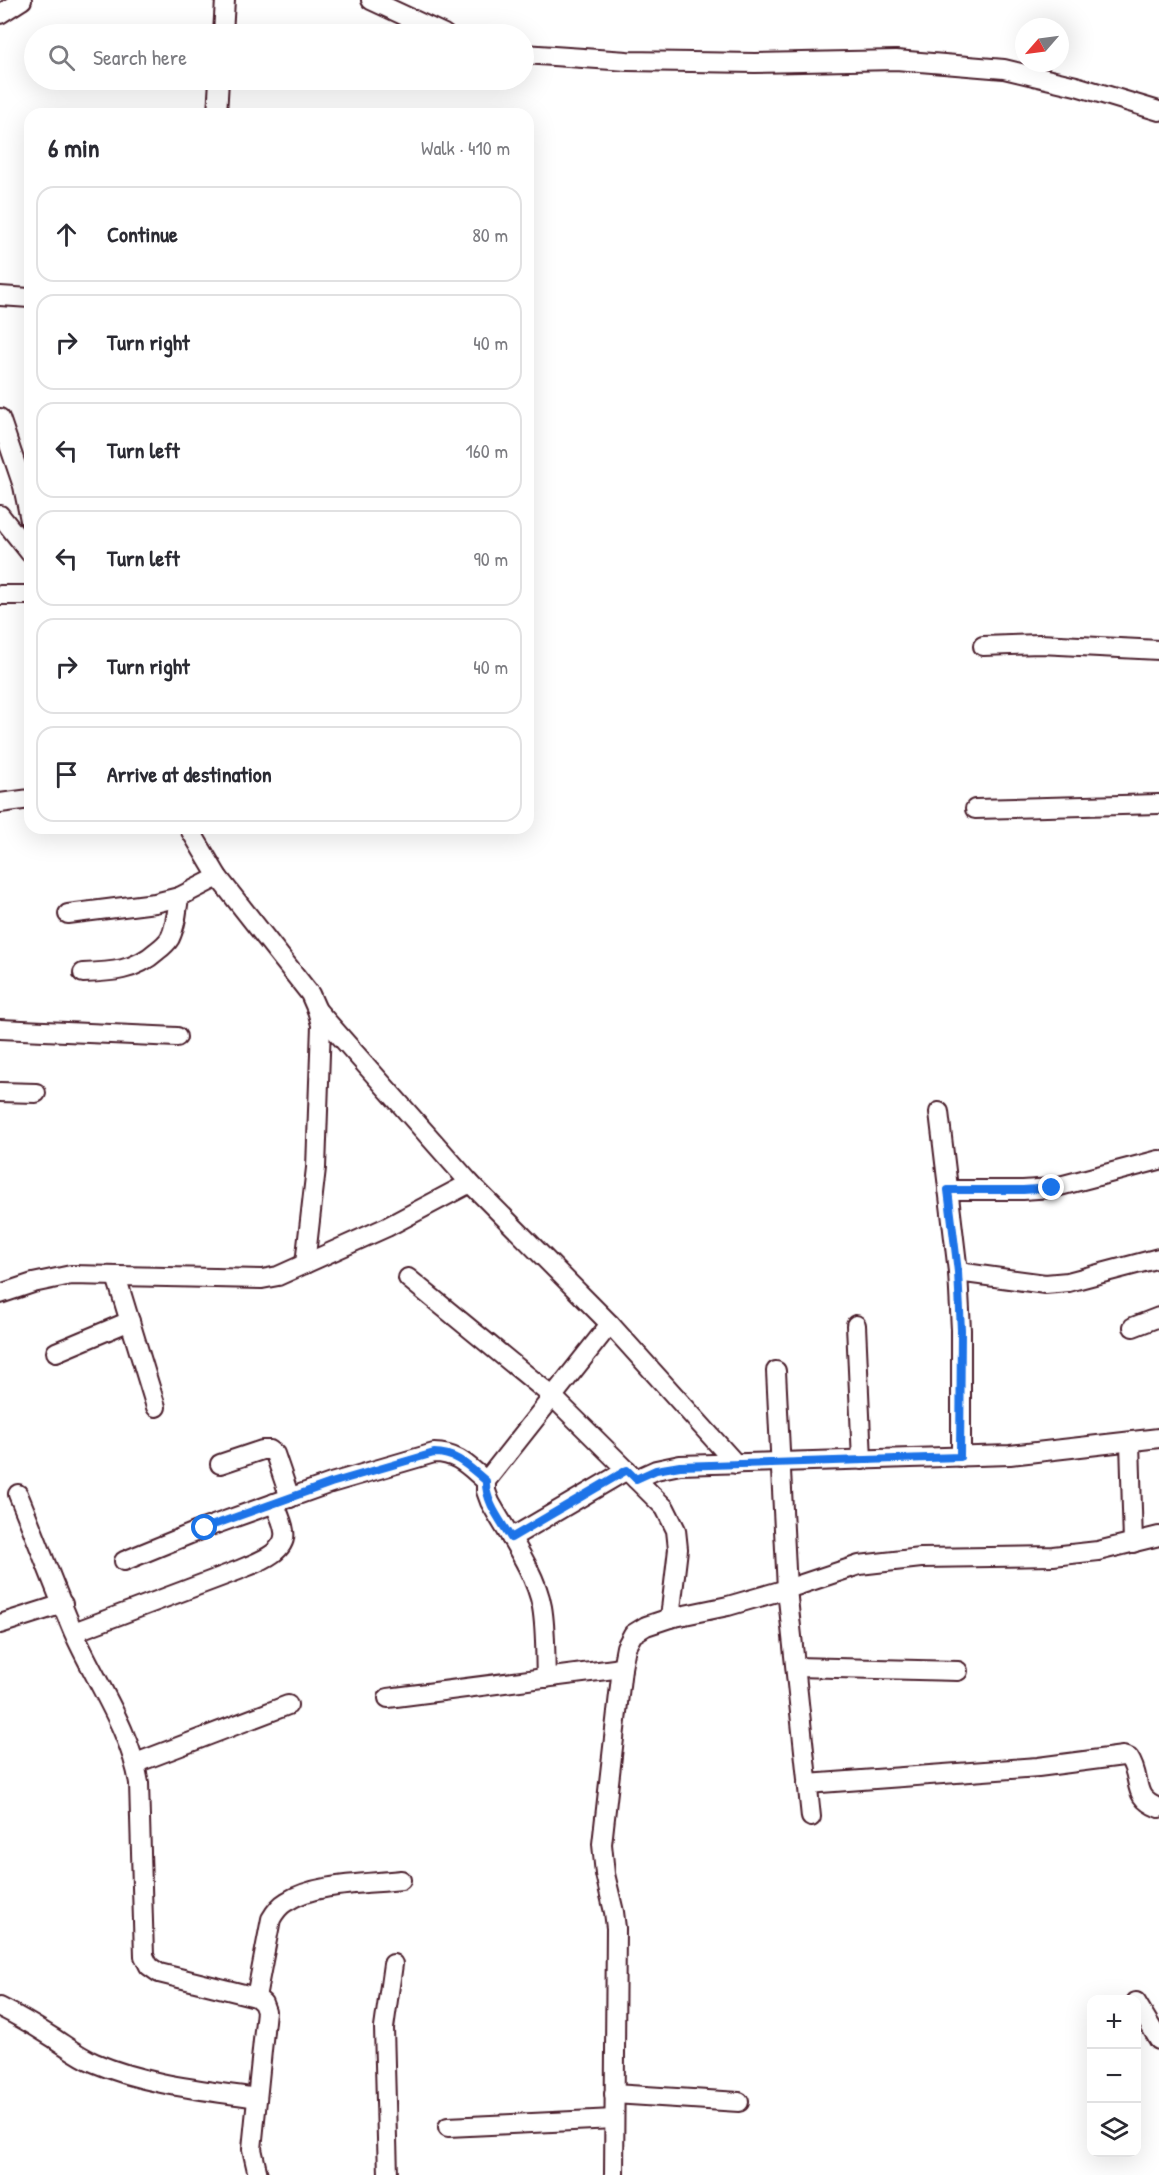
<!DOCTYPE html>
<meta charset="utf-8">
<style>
:root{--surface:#fff;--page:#f2f2f3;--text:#2b2b33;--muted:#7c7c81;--line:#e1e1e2}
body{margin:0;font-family:"Patrick Hand",sans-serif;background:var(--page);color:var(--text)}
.controls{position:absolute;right:18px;bottom:18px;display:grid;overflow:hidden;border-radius:12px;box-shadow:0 6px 24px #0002}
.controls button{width:54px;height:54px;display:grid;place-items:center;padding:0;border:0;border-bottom:2px solid var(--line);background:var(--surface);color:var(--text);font:30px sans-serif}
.compass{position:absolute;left:1015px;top:18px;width:54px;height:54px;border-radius:50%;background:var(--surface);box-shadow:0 6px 24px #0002;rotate:242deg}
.stop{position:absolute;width:18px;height:18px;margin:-14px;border:4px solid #1a73e8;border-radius:50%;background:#fff}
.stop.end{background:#1a73e8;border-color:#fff;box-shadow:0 2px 6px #0008}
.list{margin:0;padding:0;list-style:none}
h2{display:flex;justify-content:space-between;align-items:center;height:78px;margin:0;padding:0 24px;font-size:26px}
h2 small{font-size:20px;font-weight:400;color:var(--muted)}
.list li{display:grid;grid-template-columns:39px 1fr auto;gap:18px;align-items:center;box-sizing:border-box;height:96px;margin:0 12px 12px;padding:0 12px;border:2px solid var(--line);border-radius:18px}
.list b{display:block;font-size:22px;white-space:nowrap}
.list em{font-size:20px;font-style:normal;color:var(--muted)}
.icon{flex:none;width:33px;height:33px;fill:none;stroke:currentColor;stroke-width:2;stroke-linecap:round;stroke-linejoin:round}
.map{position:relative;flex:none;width:1159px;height:2175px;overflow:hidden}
.search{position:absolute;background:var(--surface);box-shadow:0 6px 24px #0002;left:24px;top:24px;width:510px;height:66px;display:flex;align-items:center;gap:15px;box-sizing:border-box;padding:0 21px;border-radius:33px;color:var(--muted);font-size:22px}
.panel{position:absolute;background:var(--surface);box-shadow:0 6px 24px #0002;left:24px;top:108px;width:510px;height:726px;border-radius:18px}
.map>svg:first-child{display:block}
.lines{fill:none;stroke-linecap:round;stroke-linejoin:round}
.minor-casing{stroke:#4a1f2b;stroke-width:22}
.minor{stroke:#fff;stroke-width:18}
.route{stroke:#1a73e8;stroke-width:8}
</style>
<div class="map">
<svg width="1159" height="2175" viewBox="0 0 1159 2175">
<rect width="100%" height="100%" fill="#fff"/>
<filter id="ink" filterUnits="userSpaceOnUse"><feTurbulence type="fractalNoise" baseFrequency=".0167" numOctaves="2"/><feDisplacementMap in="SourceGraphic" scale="12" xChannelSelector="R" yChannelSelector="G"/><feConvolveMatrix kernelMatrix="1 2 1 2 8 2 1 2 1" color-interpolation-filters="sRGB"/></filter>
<g filter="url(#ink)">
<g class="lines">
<g class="minor-casing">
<g id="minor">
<path d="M 371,0 L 444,34"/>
<path d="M 0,14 L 22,0"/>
<path d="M 223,34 L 225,0"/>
<path d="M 524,54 L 627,61 L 755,63 L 896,60 L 1004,69 L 1076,86 L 1159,111"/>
<path d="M 217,114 L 219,80"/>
<path d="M 0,296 L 30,298"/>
<path d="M 0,418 L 23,486 L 30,520"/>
<path d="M 0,515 L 30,553"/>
<path d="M 0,595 L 30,595"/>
<path d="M 983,646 L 1040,644 L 1159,650"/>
<path d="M 0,803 L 30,799"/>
<path d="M 975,809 L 1159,804"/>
<path d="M 189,828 L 218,877 L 310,994 L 317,1010 L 321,1025 L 316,1168 L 305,1264"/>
<path d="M 68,914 L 155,903 L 179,897 L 218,877"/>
<path d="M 83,973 C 111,972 135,971 157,951 C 161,948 167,943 170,938 C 176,926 177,911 179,897"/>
<path d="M 317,1010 L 470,1183 L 610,1324 L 736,1464"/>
<path d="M 0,1029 L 177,1037"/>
<path d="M 0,1092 L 36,1093"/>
<path d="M 939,1112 L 958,1272 L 961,1330 L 961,1457"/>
<path d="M 948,1190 L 1023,1190 L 1052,1188 L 1159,1160"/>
<path d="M 958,1272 L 1045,1284 L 1068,1282 L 1159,1258"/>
<path d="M 116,1276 L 156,1407"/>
<path d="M 408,1278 L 552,1396 L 665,1508 L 676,1530 L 678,1549 L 670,1618"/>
<path d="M 0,1294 L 33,1283 L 71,1275 L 262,1279 L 278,1276 L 387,1227 L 470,1183"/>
<path d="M 856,1325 L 862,1460"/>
<path d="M 1133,1327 L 1159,1317"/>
<path d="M 56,1352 L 130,1321"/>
<path d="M 776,1371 L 787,1589 L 811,1817"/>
<path d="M 1130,1442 L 1133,1543"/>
<path d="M 220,1464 L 262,1450 L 270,1450 L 275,1454 L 290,1498"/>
<path d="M 636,1479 L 656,1470 L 680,1465 L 1010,1455 L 1159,1438"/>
<path d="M 18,1494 C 37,1540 54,1586 73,1631 C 95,1681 130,1729 139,1783 L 144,1956 L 149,1966 L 159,1973 L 256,1997 L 263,2003 L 266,2011 L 252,2149 L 258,2175"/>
<path d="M 511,1538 L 627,1470"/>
<path d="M 124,1561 L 205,1528 L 331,1483 L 434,1453 C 458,1453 469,1467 486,1481"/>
<path d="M 0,1624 L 63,1604"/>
<path d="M 74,1632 L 239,1570 C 255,1563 288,1553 284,1531 C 283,1522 278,1512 274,1503"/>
<path d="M 796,1667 L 958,1671"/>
<path d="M 546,1678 C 545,1655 546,1630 542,1607 C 536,1572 507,1533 490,1502 L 486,1491 L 486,1481 L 610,1324"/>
<path d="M 388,1698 L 622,1668"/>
<path d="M 136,1763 L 288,1705"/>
<path d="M 807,1784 L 1038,1767 L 1123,1756 L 1129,1758 C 1143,1779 1130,1797 1159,1808"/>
<path d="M 256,1997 L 271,1919 C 275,1912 279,1906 286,1902 C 315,1883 367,1884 401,1880"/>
<path d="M 1136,2002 L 1159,2040"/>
<path d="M 0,2007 C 18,2016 35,2026 52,2037 C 66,2046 80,2057 95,2063 C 147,2085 203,2090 257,2098"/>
<path d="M 614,2094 L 739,2102"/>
<path d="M 448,2127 L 614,2119"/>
<path d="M 388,2175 L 384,2028 L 393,1964"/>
<path d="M 614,2175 L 616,1928 L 614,1912 L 605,1874 L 602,1844 L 622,1668 L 626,1647 L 633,1634 L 646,1626 L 670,1618 L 728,1606 L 787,1589 L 859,1565 L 921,1558 L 1053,1556 L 1098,1551 L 1159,1536"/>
</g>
</g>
<use href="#minor" class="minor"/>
</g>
</g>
<g class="lines" filter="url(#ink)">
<path class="route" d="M 205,1528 L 331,1483 L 434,1453 C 457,1453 469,1467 486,1481 C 485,1502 501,1521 511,1538 L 627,1470 L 636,1479 L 656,1470 L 680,1466 L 960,1457 L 961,1330 L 958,1272 L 948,1190 L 1023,1190 L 1052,1188"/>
</g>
</svg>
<div class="controls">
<button>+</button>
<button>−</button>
<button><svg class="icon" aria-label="layers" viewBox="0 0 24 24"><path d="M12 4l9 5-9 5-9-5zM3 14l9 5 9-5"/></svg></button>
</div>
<svg class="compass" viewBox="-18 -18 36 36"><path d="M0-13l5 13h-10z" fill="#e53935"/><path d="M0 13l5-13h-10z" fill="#7c7c81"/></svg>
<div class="stop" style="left:205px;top:1528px"></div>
<div class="stop end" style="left:1052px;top:1188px"></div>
<div class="search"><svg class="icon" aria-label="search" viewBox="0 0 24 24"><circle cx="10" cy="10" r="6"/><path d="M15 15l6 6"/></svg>Search here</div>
<section class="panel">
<h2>6 min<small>Walk · 410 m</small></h2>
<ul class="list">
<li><svg class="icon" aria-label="ahead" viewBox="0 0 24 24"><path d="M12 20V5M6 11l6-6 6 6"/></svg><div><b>Continue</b></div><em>80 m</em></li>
<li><svg class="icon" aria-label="right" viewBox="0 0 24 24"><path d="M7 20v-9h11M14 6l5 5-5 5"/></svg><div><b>Turn right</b></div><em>40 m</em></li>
<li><svg class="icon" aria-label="left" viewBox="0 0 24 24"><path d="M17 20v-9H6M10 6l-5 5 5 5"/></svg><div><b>Turn left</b></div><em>160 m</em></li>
<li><svg class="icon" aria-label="left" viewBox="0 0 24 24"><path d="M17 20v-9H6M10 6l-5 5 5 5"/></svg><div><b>Turn left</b></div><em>90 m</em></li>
<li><svg class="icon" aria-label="right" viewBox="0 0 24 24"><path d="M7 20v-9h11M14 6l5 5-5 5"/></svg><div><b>Turn right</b></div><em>40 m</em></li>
<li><svg class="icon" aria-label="arrive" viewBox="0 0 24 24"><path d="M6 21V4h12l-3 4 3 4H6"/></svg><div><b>Arrive at destination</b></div></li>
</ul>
</section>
</div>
